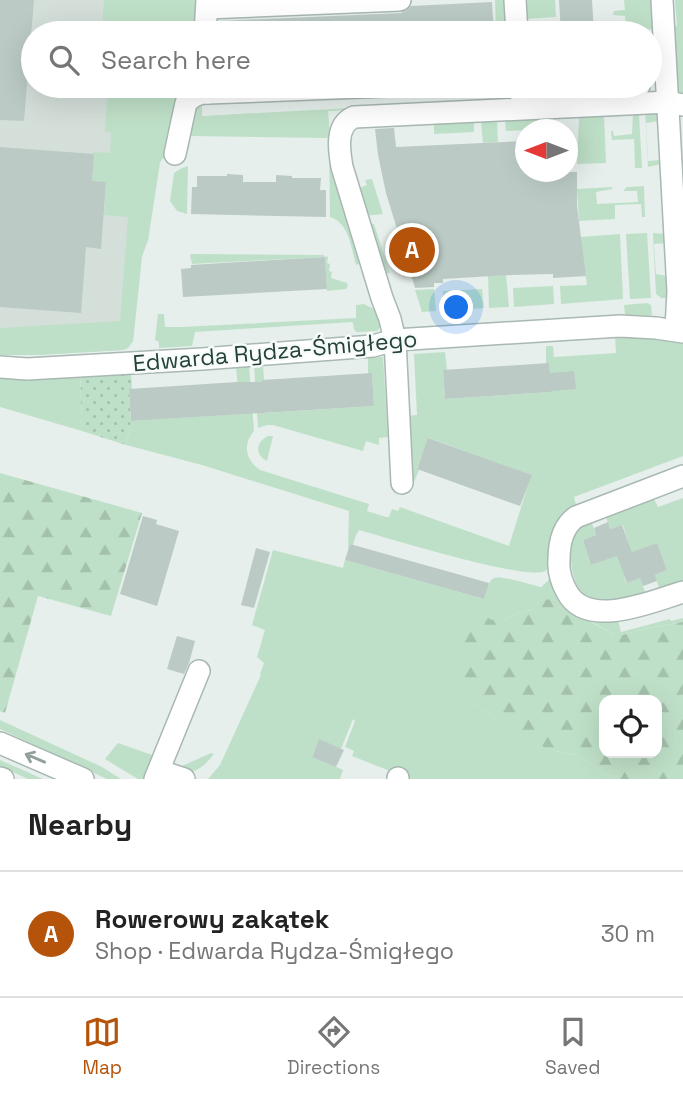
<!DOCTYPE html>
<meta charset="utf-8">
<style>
:root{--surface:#fff;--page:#f6f6f6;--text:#222;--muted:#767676;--line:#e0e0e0;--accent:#b45309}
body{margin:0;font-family:"Space Grotesk",sans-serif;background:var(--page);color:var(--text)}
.controls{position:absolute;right:21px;bottom:21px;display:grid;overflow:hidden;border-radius:14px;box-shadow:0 7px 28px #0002}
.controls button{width:63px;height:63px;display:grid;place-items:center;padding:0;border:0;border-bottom:2px solid var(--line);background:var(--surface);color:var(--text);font:35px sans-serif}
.compass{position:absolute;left:515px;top:119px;width:63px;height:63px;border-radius:50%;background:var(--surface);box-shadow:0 7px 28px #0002;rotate:270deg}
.you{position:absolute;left:457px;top:308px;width:24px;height:24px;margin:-18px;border:5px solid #fff;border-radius:50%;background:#1a73e8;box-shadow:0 0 0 10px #1a73e833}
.badge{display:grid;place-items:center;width:46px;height:46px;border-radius:50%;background:var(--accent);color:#fff;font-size:23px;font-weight:700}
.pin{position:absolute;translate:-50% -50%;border:4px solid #fff;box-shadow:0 2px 7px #0006}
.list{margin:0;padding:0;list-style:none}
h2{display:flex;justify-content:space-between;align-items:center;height:91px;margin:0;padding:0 28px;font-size:30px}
h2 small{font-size:23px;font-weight:400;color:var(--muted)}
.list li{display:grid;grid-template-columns:46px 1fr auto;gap:21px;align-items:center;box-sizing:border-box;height:126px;padding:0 28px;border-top:2px solid var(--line)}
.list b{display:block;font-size:26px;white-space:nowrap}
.list p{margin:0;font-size:23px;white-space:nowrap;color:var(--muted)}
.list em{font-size:23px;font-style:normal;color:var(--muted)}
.icon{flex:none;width:38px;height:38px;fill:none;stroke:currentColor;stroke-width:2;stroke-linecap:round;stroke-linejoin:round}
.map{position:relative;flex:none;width:683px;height:779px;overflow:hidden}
.search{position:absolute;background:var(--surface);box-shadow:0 7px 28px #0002;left:21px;right:21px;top:21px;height:77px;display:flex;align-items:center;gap:18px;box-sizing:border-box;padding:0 24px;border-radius:38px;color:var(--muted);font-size:26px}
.sheet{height:217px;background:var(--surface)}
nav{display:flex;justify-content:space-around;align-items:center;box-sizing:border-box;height:98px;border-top:2px solid var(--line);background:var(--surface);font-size:19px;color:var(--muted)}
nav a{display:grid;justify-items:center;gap:4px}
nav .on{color:var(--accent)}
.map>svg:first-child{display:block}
.built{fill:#d4dfda}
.grass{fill:#bfe0c8}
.forest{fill:url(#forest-firs);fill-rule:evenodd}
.park{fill:url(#park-dots)}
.building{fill:#bbcac4}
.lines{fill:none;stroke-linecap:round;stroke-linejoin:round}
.minor-casing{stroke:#a8b8b2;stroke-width:24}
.minor{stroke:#fff;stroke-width:21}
.oneway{stroke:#92a09c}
.labels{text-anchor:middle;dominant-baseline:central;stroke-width:5;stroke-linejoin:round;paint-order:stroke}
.street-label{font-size:23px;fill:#24423a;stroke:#f7fbf9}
</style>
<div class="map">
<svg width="683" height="779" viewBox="0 0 683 779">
<defs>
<pattern id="forest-firs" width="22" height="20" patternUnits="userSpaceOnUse" patternTransform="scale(1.75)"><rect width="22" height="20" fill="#bfe0c8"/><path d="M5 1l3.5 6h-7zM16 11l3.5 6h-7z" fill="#a4c1ad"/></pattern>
<pattern id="park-dots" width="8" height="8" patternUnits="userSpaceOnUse" patternTransform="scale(1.75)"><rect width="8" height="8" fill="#bfe0c8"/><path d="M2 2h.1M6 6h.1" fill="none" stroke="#a4c1ad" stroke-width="1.8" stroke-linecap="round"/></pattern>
</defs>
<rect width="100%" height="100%" fill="#e6efeb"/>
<path class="built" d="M 0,0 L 200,0 L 197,33 L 33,33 L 33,86 L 181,86 L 167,153 L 160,162 L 148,240 L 142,256 L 133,341 L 128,348 L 123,350 L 38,355 L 0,355 Z"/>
<g class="grass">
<path d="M 104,0 L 200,0 L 197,33 L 102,33 Z"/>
<path d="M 495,0 L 509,0 L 509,33 L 496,33 Z"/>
<path d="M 522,0 L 555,0 L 556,17 L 524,19 Z"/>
<path d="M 624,0 L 651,0 L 653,29 L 640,30 L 640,33 L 626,33 L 625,16 L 613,15 L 614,11 L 625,10 Z"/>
<path d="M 675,0 L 683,0 L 683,97 L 677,93 L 672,27 L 677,26 Z"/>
<path d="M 554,21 L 555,29 L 550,29 L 550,33 L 527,33 L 527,23 Z"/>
<path d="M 108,86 L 181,86 L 167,153 L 160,162 L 148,240 L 142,256 L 133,341 L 128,348 L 123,350 L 38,355 L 0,355 L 0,328 L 120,321 L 128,217 L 104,215 L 106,183 L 92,181 L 94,152 L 110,153 L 111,133 L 105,132 Z"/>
<path d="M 503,86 L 507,88 L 509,99 L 644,96 L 328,111 L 332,156 L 364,262 L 356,265 C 351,247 349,223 330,217 L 329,138 L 190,136 L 189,149 L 187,148 L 194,104 L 202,105 L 202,116 L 498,100 L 499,88 Z"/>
<path d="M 645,108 L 655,113 L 659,121 L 646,123 L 648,161 L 661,160 L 661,164 L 648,167 Z"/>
<path d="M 639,114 L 642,168 L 635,168 L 634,139 L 612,140 L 611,131 L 613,131 L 614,136 L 632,134 L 633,115 Z"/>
<path d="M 604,116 L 606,163 L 577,164 L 579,119 L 583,117 Z"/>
<path d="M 545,119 L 545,129 L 506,131 L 505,121 Z"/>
<path d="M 497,121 L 498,142 L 483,143 L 481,122 Z"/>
<path d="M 474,123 L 474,132 L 434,134 L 434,124 Z"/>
<path d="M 188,166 L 187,214 L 177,211 L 170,201 L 174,173 L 180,169 Z"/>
<path d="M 372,179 L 383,214 L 364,216 L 357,189 L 367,185 L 365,180 Z"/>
<path d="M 644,186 L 645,217 L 642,217 L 641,204 L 615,205 L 615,219 L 579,221 L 577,189 L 612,187 L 612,189 L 596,192 L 597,204 L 638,202 L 637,191 L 623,191 L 627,187 Z"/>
<path d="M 366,224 L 374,224 L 390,273 L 381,274 Z"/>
<path d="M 647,233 L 651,298 L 630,299 L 626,234 Z"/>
<path d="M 653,233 L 666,234 L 666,243 L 654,244 L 656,274 L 667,276 L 668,298 L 661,298 L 656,294 Z"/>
<path d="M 620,234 L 623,299 L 561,304 L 560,286 L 587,285 L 580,237 Z"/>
<path d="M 190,254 L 324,255 L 324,257 L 192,264 Z"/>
<path d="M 325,256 L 328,257 L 327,263 L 330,264 L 329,271 L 332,272 L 331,278 L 347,283 L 348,286 L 346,289 L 327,291 Z"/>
<path d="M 506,275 L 509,307 L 489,308 L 488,276 Z"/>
<path d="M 553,286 L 554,304 L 514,307 L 513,288 Z"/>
<path d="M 434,289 L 436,311 L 422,312 L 415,290 Z"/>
<path d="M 482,289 L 484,308 L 443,311 L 443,291 Z"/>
<path d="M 647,303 L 651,305 L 652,315 L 630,317 L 625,314 L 624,305 Z"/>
<path d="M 364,304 L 376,310 L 381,326 L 377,331 L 356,332 L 354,329 L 353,323 L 352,322 L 195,332 L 192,346 L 159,348 L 159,342 L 155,340 L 158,314 L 164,314 L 165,327 L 181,327 L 356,318 L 356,305 Z"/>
<path d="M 615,337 C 638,335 661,338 683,344 L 683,456 L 574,497 L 577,508 C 572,519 553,567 545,571 C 526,581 388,538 359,530 L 356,535 L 353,545 L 350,544 L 348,549 L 349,511 L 202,465 L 126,445 L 131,421 L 240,414 L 236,366 L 249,366 L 254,431 C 242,445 246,460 260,470 L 369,504 L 367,511 L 386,517 L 389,517 L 392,509 L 398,511 L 400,507 L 509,546 L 531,475 L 429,438 L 417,468 L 419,470 L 414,482 L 410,479 L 404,416 L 417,415 L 414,354 L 445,352 L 447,370 L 443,370 L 445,399 L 551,392 L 549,363 L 546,363 L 546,346 L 553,346 L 554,357 L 616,353 Z"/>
<path d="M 383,357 L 388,437 L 379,438 L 379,445 L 366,441 L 363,451 L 273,425 L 267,425 L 258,428 L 254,365 L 263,365 L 264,380 L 262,381 L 264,413 L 374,406 L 372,374 L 368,374 L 368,358 Z"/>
<path d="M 80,371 L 82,431 L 0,407 L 0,374 Z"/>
<path d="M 268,436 L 273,436 L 267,461 C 254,454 256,442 268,436 Z"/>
<path d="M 683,498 L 683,580 L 659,588 L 655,575 L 667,570 L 657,543 L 632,553 L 623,525 L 610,529 L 606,517 L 654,499 L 658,507 Z"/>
<path d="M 591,521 L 596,535 L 583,540 L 591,565 L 619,555 L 626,583 L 640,578 L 645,592 C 627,597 604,606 586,596 C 569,586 565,538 581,526 C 582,525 590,521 591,521 Z"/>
<path d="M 273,550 L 343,568 L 345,560 L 484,599 C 486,594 488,580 494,578 C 501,575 532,585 541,587 L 550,579 L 555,578 L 565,600 L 557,602 L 539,602 L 531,610 L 517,613 L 504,620 L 497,621 L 492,620 L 471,609 L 467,609 L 469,700 L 511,730 L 555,751 L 577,755 L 604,773 L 620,779 L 402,779 L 390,771 L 352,756 L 354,751 L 345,747 L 355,721 L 353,719 L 341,749 L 319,740 L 312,756 L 343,770 L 340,779 L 208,779 L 220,765 L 261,675 L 260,674 L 264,663 L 257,657 L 265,630 L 252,625 Z"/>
<path d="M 617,616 L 621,632 L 670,619 L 671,621 L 683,618 L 683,622 L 648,628 L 622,635 L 615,635 L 587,619 Z"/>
<path d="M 0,720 L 102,767 L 121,779 L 107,779 L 0,729 Z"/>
<path d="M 118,743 L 158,757 L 145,779 L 138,779 L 105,759 Z"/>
<path d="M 211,753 L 214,754 C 199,772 193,775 171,770 L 174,763 L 182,766 Z"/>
<path d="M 0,760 L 43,779 L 28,779 L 0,766 Z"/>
</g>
<g class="forest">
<path d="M 0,473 L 142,513 L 111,616 L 38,596 L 5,713 L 0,711 Z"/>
<path d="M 545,599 C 552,599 558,604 565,600 L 591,622 L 615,635 L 622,635 L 648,628 L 683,622 L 683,779 L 620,779 L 604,773 L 577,755 L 555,751 L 523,739 L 469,700 L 461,686 L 457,666 L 467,609 L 470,608 L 476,611 L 492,620 L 504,620 L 517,613 L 531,610 L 539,602 ZM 604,700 L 657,700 L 657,753 L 604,753 Z"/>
</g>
<path class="park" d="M 80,371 L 131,373 L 132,389 L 129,390 L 131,421 L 126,445 L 82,431 Z"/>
<g class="building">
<path d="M 0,0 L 34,0 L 24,121 L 0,120 Z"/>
<path d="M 559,0 L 592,0 L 594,33 L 561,33 Z"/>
<path d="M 492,2 L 494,33 L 218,33 L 219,21 L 401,13 L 406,11 L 411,6 Z"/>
<path d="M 394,128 L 396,147 L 526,141 L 526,172 L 577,172 L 577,206 L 586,276 L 553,278 L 553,274 L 512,275 L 443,279 L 443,283 L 434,283 L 434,287 L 415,288 L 386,193 L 378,155 L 375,129 Z"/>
<path d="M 0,147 L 94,154 L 92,181 L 106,182 L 101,249 L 86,247 L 81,313 L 0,307 Z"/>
<path d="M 227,174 L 243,175 L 243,182 L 276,182 L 276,175 L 292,176 L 292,178 L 321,178 L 320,190 L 326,190 L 326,217 L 191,214 L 192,187 L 197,187 L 197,176 L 227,176 Z"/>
<path d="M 325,257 L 327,289 L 183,297 L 181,269 L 191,268 L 191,265 Z"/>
<path d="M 549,363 L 550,373 L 574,371 L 576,389 L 551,391 L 551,392 L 445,399 L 443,370 Z"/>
<path d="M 372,373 L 374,406 L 131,421 L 129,389 L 237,382 L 262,382 L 262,380 Z"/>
<path d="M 428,438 L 532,475 L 520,506 L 417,469 Z"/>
<path d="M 143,516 L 157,520 L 156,524 L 179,531 L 157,606 L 120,594 Z"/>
<path d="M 608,522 L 610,529 L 622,525 L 632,552 L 657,543 L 667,570 L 655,575 L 657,581 L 643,586 L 640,578 L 627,583 L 617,556 L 591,565 L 583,540 L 596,535 L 594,528 Z"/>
<path d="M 350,544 L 489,583 L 484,599 L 345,560 Z"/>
<path d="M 256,548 L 270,552 L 254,608 L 241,605 Z"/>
<path d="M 177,636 L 195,641 L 189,663 L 184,674 L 167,669 Z"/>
<path d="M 319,739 L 344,750 L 336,767 L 312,757 Z"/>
</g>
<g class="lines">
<g class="minor-casing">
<g id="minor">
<path d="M 515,0 L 517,33"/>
<path d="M 662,0 L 678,291 L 676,329"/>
<path d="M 207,8 L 400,0"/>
<path d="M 205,33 L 207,0"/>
<path d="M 519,86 L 520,93 L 639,86"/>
<path d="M 208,93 L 387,86"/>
<path d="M 175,154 L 186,103 C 192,96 198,93 208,93 L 207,86"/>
<path d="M 0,367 L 27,369 L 202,359 L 373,346 L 395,340 L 620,326 L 656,328 L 683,332"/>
<path d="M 683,476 L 576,517 C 562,527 559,543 559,560 C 558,571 562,583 567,592 C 587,630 653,601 683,592"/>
<path d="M 402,483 L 395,340 L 390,319 L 382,298 L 342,167 C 339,150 335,125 354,117 L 668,102 L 683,105"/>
<path d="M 0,743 L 83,779"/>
<path d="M 160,771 L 184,779"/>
<path d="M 0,778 L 3,779"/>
<path d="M 155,779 L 199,671"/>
<path d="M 398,779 L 398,778"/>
</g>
</g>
<use href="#minor" class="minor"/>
</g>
<defs><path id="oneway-shaft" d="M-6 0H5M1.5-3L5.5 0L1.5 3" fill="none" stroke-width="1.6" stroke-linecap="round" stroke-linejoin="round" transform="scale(1.75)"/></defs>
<use class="oneway" href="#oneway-shaft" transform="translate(35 758) rotate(-157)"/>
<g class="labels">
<g class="street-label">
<text transform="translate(275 351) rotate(-5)">Edwarda Rydza-Śmigłego</text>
</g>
</g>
</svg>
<div class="controls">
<button><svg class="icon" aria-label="locate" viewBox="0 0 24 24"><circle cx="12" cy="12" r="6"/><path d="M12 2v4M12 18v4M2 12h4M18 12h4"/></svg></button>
</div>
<svg class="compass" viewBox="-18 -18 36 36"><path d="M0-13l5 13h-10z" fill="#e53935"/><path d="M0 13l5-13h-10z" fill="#767676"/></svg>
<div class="you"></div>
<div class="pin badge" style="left:412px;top:250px">A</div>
<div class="search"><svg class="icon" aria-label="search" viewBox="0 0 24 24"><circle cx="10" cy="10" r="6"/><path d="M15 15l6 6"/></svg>Search here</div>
</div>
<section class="sheet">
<h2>Nearby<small></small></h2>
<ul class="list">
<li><span class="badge">A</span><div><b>Rowerowy zakątek</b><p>Shop · Edwarda Rydza-Śmigłego</p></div><em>30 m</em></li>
</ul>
</section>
<nav>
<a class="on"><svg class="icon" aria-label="map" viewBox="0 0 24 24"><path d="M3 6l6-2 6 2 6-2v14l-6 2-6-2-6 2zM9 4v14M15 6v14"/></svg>Map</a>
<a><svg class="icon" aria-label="directions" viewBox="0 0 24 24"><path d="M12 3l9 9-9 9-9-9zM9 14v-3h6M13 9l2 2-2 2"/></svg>Directions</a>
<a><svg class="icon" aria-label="saved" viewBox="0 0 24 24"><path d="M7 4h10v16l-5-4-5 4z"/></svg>Saved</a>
</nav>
